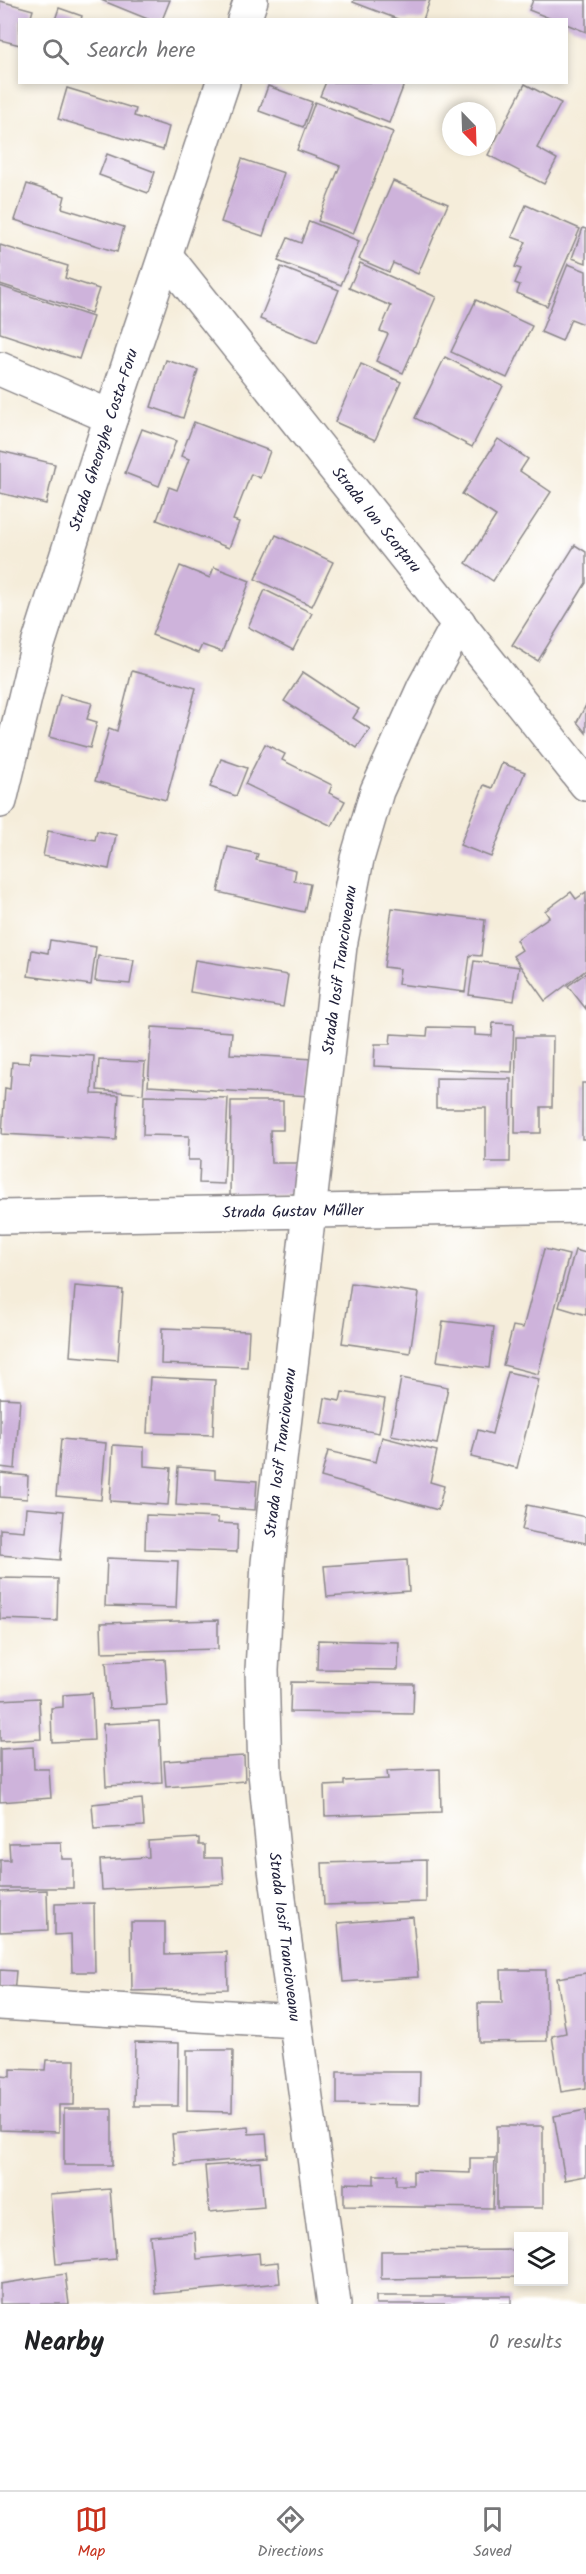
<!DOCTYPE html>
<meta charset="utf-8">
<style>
:root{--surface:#fff;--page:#f2f2f2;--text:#202124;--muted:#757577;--line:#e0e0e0;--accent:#c8321e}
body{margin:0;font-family:Kalam,sans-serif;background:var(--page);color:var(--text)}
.controls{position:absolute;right:18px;bottom:18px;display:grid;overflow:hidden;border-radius:0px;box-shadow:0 3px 9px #0003}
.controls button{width:54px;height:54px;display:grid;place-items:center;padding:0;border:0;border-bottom:2px solid var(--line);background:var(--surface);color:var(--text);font:30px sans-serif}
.compass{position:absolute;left:442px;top:102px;width:54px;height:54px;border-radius:50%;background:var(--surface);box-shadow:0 3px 9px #0003;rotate:157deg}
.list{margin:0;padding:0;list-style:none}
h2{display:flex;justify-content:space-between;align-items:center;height:78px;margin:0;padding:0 24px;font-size:26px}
h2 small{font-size:20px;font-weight:400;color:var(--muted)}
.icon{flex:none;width:33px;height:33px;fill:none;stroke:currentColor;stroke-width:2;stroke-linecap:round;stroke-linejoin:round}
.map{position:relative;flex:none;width:586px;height:2304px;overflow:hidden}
.search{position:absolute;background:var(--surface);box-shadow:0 3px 9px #0003;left:18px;right:18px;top:18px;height:66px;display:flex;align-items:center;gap:15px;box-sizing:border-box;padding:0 21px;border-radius:0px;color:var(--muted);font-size:22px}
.sheet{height:186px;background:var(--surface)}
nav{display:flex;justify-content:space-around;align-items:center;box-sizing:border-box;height:84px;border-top:2px solid var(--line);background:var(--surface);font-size:16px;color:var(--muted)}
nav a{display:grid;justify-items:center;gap:3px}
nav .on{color:var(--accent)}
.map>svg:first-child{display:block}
.building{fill:#ceb3db}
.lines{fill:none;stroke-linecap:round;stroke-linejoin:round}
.street-casing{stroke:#8c888a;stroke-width:36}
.street{stroke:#fff;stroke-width:33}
.labels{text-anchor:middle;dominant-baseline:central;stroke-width:5;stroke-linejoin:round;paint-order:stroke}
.street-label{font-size:16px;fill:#22223b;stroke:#fff}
</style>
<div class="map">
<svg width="586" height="2304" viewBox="0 0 586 2304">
<rect width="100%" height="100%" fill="#fff"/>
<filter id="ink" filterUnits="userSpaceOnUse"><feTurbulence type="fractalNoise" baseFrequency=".0167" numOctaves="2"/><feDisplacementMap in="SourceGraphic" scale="12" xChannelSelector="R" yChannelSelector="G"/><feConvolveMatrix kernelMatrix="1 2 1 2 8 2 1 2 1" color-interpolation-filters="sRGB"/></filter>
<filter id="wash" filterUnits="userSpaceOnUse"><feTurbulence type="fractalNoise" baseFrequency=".008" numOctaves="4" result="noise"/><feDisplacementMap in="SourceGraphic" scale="24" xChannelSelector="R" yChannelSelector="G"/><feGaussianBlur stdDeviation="1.35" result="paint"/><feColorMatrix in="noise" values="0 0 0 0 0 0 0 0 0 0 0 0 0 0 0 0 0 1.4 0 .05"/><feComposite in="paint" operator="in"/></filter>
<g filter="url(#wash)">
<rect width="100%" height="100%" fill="#f5edda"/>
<g id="blocks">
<g class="building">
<path d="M 101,0 L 170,0 L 162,20 L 150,20 Z"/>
<path d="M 354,0 L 430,0 L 423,20 L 400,20 L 353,2 Z"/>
<path d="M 533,0 L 586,0 L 586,32 L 566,24 L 566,20 L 554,20 L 529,10 Z"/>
<path d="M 0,1 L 33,10 L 30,20 L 20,20 L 20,45 L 0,40 Z"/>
<path d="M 59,8 L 82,16 L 81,20 L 55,20 Z"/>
<path d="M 326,82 L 405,82 L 389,123 L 320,96 Z"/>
<path d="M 525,84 L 561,103 L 537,148 L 557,159 L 544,184 L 488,155 Z"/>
<path d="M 268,86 L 312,102 L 303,127 L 259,111 Z"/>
<path d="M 67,88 L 136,109 L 134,116 L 169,127 L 163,150 L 58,119 Z"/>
<path d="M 315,102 L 393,132 L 353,234 L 318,221 L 340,166 L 297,150 Z"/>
<path d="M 107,154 L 155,172 L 148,193 L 99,175 Z"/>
<path d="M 242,159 L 284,173 L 263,236 L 221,222 Z"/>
<path d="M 393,181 L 448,204 L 418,274 L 393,263 L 389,272 L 359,259 Z"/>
<path d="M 27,184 L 65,196 L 62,208 L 124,227 L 117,252 L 15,220 Z"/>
<path d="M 526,205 L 580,229 L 547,306 L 517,293 L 520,285 L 515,283 L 521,269 L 515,267 L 526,242 L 512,237 Z"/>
<path d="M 309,221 L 359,241 L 341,285 L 278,261 L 288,238 L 301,243 Z"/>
<path d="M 583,228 L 586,229 L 586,263 L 572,258 Z"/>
<path d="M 0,245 L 68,266 L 65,278 L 99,289 L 91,313 L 0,284 Z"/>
<path d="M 360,263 L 436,297 L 403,373 L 376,361 L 388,334 L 380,331 L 391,306 L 349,288 Z"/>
<path d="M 568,264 L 586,271 L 586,325 L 571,319 L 562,341 L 541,332 Z"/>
<path d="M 281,267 L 339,290 L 317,343 L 260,319 Z"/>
<path d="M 0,286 L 93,317 L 79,359 L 0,333 Z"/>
<path d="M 476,300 L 532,326 L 507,378 L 451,352 Z"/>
<path d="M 445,357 L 503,386 L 472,447 L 415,418 Z"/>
<path d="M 166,360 L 198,370 L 183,418 L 151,407 Z"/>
<path d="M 361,364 L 401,382 L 375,440 L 335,422 Z"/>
<path d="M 194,422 L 270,451 L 260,478 L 251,474 L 233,520 L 239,522 L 229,548 L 157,520 L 169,487 L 177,490 L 189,459 L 181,456 Z"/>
<path d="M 142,429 L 176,441 L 159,486 L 125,473 Z"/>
<path d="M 498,439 L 528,459 L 520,471 L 551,492 L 493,581 L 466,563 L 496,516 L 462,494 Z"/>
<path d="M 0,451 L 55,464 L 46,504 L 0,493 Z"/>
<path d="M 276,535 L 333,562 L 312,606 L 255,579 Z"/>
<path d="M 575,545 L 586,552 L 586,583 L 538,661 L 512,645 Z"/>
<path d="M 180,566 L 210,578 L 214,567 L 250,581 L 222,652 L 202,645 L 198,653 L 152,635 Z"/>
<path d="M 265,590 L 312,613 L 293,650 L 248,627 Z"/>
<path d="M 132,671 L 196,688 L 166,800 L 95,781 L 109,728 L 117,731 Z"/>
<path d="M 303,672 L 359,709 L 353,718 L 370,729 L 357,748 L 284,701 Z"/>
<path d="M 60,695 L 92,703 L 87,719 L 97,722 L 90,748 L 49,737 Z"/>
<path d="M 586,705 L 586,733 L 577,722 Z"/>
<path d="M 265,744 L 285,754 L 282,760 L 332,785 L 329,793 L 345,801 L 332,826 L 245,784 Z"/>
<path d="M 221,759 L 247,768 L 236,796 L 210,787 Z"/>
<path d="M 502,763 L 525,772 L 491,857 L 460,845 L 484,785 L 492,788 Z"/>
<path d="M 48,831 L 95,840 L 97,831 L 116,835 L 109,869 L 43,856 Z"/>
<path d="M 228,847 L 258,854 L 256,860 L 296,870 L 294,881 L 310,884 L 304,912 L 218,892 Z"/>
<path d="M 571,892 L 576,899 L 586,892 L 586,970 L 545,1001 L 513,956 L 522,950 L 516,940 L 549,917 L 545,911 Z"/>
<path d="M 392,908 L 485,920 L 481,956 L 470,955 L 465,992 L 398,984 L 400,969 L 384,967 Z"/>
<path d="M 50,940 L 96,947 L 91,985 L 28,976 L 32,950 L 48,953 Z"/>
<path d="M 98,956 L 134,960 L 130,984 L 95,981 Z"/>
<path d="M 195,960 L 288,975 L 283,1007 L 190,992 Z"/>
<path d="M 474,961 L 519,967 L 514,1001 L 469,995 Z"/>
<path d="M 586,973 L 586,1009 L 568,986 Z"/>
<path d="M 493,1023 L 514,1024 L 512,1072 L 374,1066 L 375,1044 L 390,1044 L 391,1034 L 427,1036 L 428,1027 L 475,1028 L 475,1035 L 492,1036 Z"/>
<path d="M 152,1027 L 232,1032 L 230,1054 L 313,1059 L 310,1096 L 148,1086 Z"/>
<path d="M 516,1037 L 553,1037 L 552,1107 L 541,1107 L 541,1133 L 515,1133 Z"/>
<path d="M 30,1052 L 94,1056 L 92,1094 L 119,1095 L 116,1140 L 2,1134 L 5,1088 L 10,1089 L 12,1062 L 29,1063 Z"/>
<path d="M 99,1060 L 145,1062 L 143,1094 L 97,1090 Z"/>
<path d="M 436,1078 L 511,1079 L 510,1162 L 486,1162 L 486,1108 L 436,1108 Z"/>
<rect x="582" y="1083" width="4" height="56"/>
<path d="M 144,1096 L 228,1098 L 224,1184 L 199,1183 L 200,1160 L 188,1160 L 189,1136 L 143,1135 Z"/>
<path d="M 231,1101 L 283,1101 L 283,1130 L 270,1130 L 271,1163 L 303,1163 L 300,1187 L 292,1195 L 230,1196 Z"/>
<path d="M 544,1249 L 569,1255 L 538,1374 L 503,1365 L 513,1326 L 523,1328 Z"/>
<path d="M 575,1250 L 586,1253 L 586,1315 L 559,1307 Z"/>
<path d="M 351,1283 L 419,1293 L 410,1353 L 342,1343 Z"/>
<path d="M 75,1286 L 123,1290 L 118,1360 L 70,1356 Z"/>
<path d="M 443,1321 L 494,1327 L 489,1368 L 437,1361 Z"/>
<path d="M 162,1328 L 249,1331 L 247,1367 L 161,1364 Z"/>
<path d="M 508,1372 L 539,1379 L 517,1468 L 471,1457 L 478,1430 L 492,1434 Z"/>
<path d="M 150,1377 L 215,1380 L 213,1435 L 147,1433 Z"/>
<path d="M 401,1378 L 448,1387 L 437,1444 L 391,1435 Z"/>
<path d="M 342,1392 L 385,1399 L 379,1433 L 321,1423 L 325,1398 L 340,1401 Z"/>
<path d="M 0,1398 L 20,1399 L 15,1469 L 0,1467 Z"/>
<path d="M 382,1437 L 437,1451 L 430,1482 L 444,1486 L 438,1510 L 321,1477 L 328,1451 L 376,1462 Z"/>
<path d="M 61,1439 L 106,1443 L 101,1500 L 56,1496 Z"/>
<path d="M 113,1445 L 144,1447 L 144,1466 L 171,1468 L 168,1505 L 110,1501 Z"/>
<path d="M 178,1467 L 215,1470 L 215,1478 L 257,1481 L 255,1510 L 176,1505 Z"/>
<path d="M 0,1473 L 28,1476 L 27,1499 L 0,1497 Z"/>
<path d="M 527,1505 L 586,1517 L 586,1543 L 522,1530 Z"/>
<path d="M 26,1508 L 64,1511 L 60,1560 L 0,1555 L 0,1529 L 24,1531 Z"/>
<path d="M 146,1515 L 218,1518 L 218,1523 L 238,1524 L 237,1552 L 145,1549 Z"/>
<path d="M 107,1558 L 178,1561 L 176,1608 L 105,1606 Z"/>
<path d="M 407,1560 L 409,1591 L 327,1597 L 324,1566 Z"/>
<path d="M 0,1578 L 58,1579 L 57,1621 L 0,1619 Z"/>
<path d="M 218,1620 L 218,1649 L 102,1652 L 101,1623 Z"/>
<path d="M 318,1640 L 399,1642 L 398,1670 L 317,1669 Z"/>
<path d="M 165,1659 L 168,1706 L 109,1709 L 106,1662 Z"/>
<path d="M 291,1682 L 414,1684 L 413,1714 L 290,1712 Z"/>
<path d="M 92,1693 L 94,1740 L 52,1742 L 51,1708 L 63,1707 L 63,1695 Z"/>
<path d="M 39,1698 L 41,1739 L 0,1741 L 0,1700 Z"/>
<path d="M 159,1721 L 162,1783 L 106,1786 L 103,1724 Z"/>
<path d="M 33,1747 L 34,1769 L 49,1769 L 51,1798 L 0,1802 L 0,1749 Z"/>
<path d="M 244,1756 L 245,1781 L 166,1787 L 164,1761 Z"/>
<path d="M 440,1769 L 441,1812 L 325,1816 L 324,1786 L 344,1785 L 344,1781 L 388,1779 L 387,1771 Z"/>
<path d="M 142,1799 L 144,1826 L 94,1829 L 92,1804 Z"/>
<path d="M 199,1838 L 199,1845 L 205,1845 L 205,1858 L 222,1858 L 224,1884 L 102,1890 L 100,1860 L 149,1857 L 148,1841 Z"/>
<path d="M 61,1842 L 62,1859 L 73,1859 L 73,1888 L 0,1888 L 0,1860 L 10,1860 L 9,1843 Z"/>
<path d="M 426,1860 L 426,1902 L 324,1905 L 322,1863 Z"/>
<path d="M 47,1890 L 48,1930 L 0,1932 L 0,1892 Z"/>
<path d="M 94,1903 L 95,1972 L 72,1972 L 71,1934 L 55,1935 L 55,1904 Z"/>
<path d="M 413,1917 L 418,1977 L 343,1982 L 338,1923 Z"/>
<path d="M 131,1922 L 165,1922 L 165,1954 L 227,1952 L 228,1989 L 132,1991 Z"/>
<path d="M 0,1970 L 16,1971 L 14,1994 L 0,1993 Z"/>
<path d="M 501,1970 L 546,1970 L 547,2041 L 479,2042 L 478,2003 L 502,2003 Z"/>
<path d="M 586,1973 L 586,2088 L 561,2092 L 552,2036 L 566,2033 L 557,1978 Z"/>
<path d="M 135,2042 L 179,2043 L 178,2106 L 134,2106 Z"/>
<path d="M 187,2050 L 233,2050 L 232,2112 L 187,2111 Z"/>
<path d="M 46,2060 L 75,2060 L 74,2105 L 59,2105 L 59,2132 L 0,2130 L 0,2076 L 10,2077 L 10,2069 L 45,2070 Z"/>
<path d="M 337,2072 L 420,2072 L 419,2105 L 337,2104 Z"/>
<rect x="64" y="2109" width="48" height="56"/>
<path d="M 586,2110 L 586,2176 L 565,2180 L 554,2116 Z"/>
<rect x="497" y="2126" width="46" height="82"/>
<path d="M 248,2127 L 249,2134 L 266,2133 L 268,2157 L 175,2165 L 172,2134 Z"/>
<path d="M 470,2158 L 495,2158 L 493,2208 L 344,2206 L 344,2183 L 374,2184 L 374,2175 L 396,2175 L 396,2185 L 413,2185 L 413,2171 L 470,2173 Z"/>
<path d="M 260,2162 L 264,2207 L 209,2212 L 205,2166 Z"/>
<path d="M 110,2189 L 116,2259 L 56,2264 L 50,2194 Z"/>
<path d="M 195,2232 L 197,2259 L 259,2253 L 260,2264 L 278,2262 L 280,2283 L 155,2294 L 150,2236 Z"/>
<path d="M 516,2250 L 517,2277 L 381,2279 L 381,2251 Z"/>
<path d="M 65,2274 L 69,2304 L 0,2304 L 0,2284 Z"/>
<rect x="376" y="2296" width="135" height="8"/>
</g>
</g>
</g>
<g filter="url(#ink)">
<use href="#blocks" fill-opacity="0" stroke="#8c888a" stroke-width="1.5"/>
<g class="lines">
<g class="street-casing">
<g id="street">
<path d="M 244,20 L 251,0"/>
<path d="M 166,256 L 586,784"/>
<path d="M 0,369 L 111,417"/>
<path d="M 0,801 L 37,648 L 111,417 L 223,82"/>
<path d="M 0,1217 L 586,1206"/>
<path d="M 0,2003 L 295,2021"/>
<path d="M 334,2304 L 275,1869 L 265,1773 L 262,1670 L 268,1563 L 340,946 L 357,859 L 377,791 L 424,687 L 459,623"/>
</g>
</g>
<use href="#street" class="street"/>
</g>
</g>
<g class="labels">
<g class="street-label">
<text transform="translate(104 440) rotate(-72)">Strada Gheorghe Costa-Foru</text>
<text transform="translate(376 520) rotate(51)">Strada Ion Scorțaru</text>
<text transform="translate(340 970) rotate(-82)">Strada Iosif Trancioveanu</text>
<text transform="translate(293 1212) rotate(-1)">Strada Gustav Műller</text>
<text transform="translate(281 1453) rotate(-83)">Strada Iosif Trancioveanu</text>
<text transform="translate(284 1937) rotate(83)">Strada Iosif Trancioveanu</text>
</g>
</g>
</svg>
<div class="controls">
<button><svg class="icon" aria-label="layers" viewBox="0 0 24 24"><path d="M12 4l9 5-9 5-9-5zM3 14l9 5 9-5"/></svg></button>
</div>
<svg class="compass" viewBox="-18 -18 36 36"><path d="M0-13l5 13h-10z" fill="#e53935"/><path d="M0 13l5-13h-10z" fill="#757577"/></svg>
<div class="search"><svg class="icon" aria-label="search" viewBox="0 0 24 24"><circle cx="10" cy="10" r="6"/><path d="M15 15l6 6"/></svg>Search here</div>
</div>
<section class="sheet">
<h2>Nearby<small>0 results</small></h2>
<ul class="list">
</ul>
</section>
<nav>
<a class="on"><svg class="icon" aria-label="map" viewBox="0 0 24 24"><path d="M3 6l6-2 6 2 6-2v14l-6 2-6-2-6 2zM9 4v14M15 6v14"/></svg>Map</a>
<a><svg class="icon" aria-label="directions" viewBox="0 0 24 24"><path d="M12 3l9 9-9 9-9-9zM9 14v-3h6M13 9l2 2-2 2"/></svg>Directions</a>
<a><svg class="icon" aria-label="saved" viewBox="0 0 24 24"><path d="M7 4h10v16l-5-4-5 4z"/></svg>Saved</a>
</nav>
